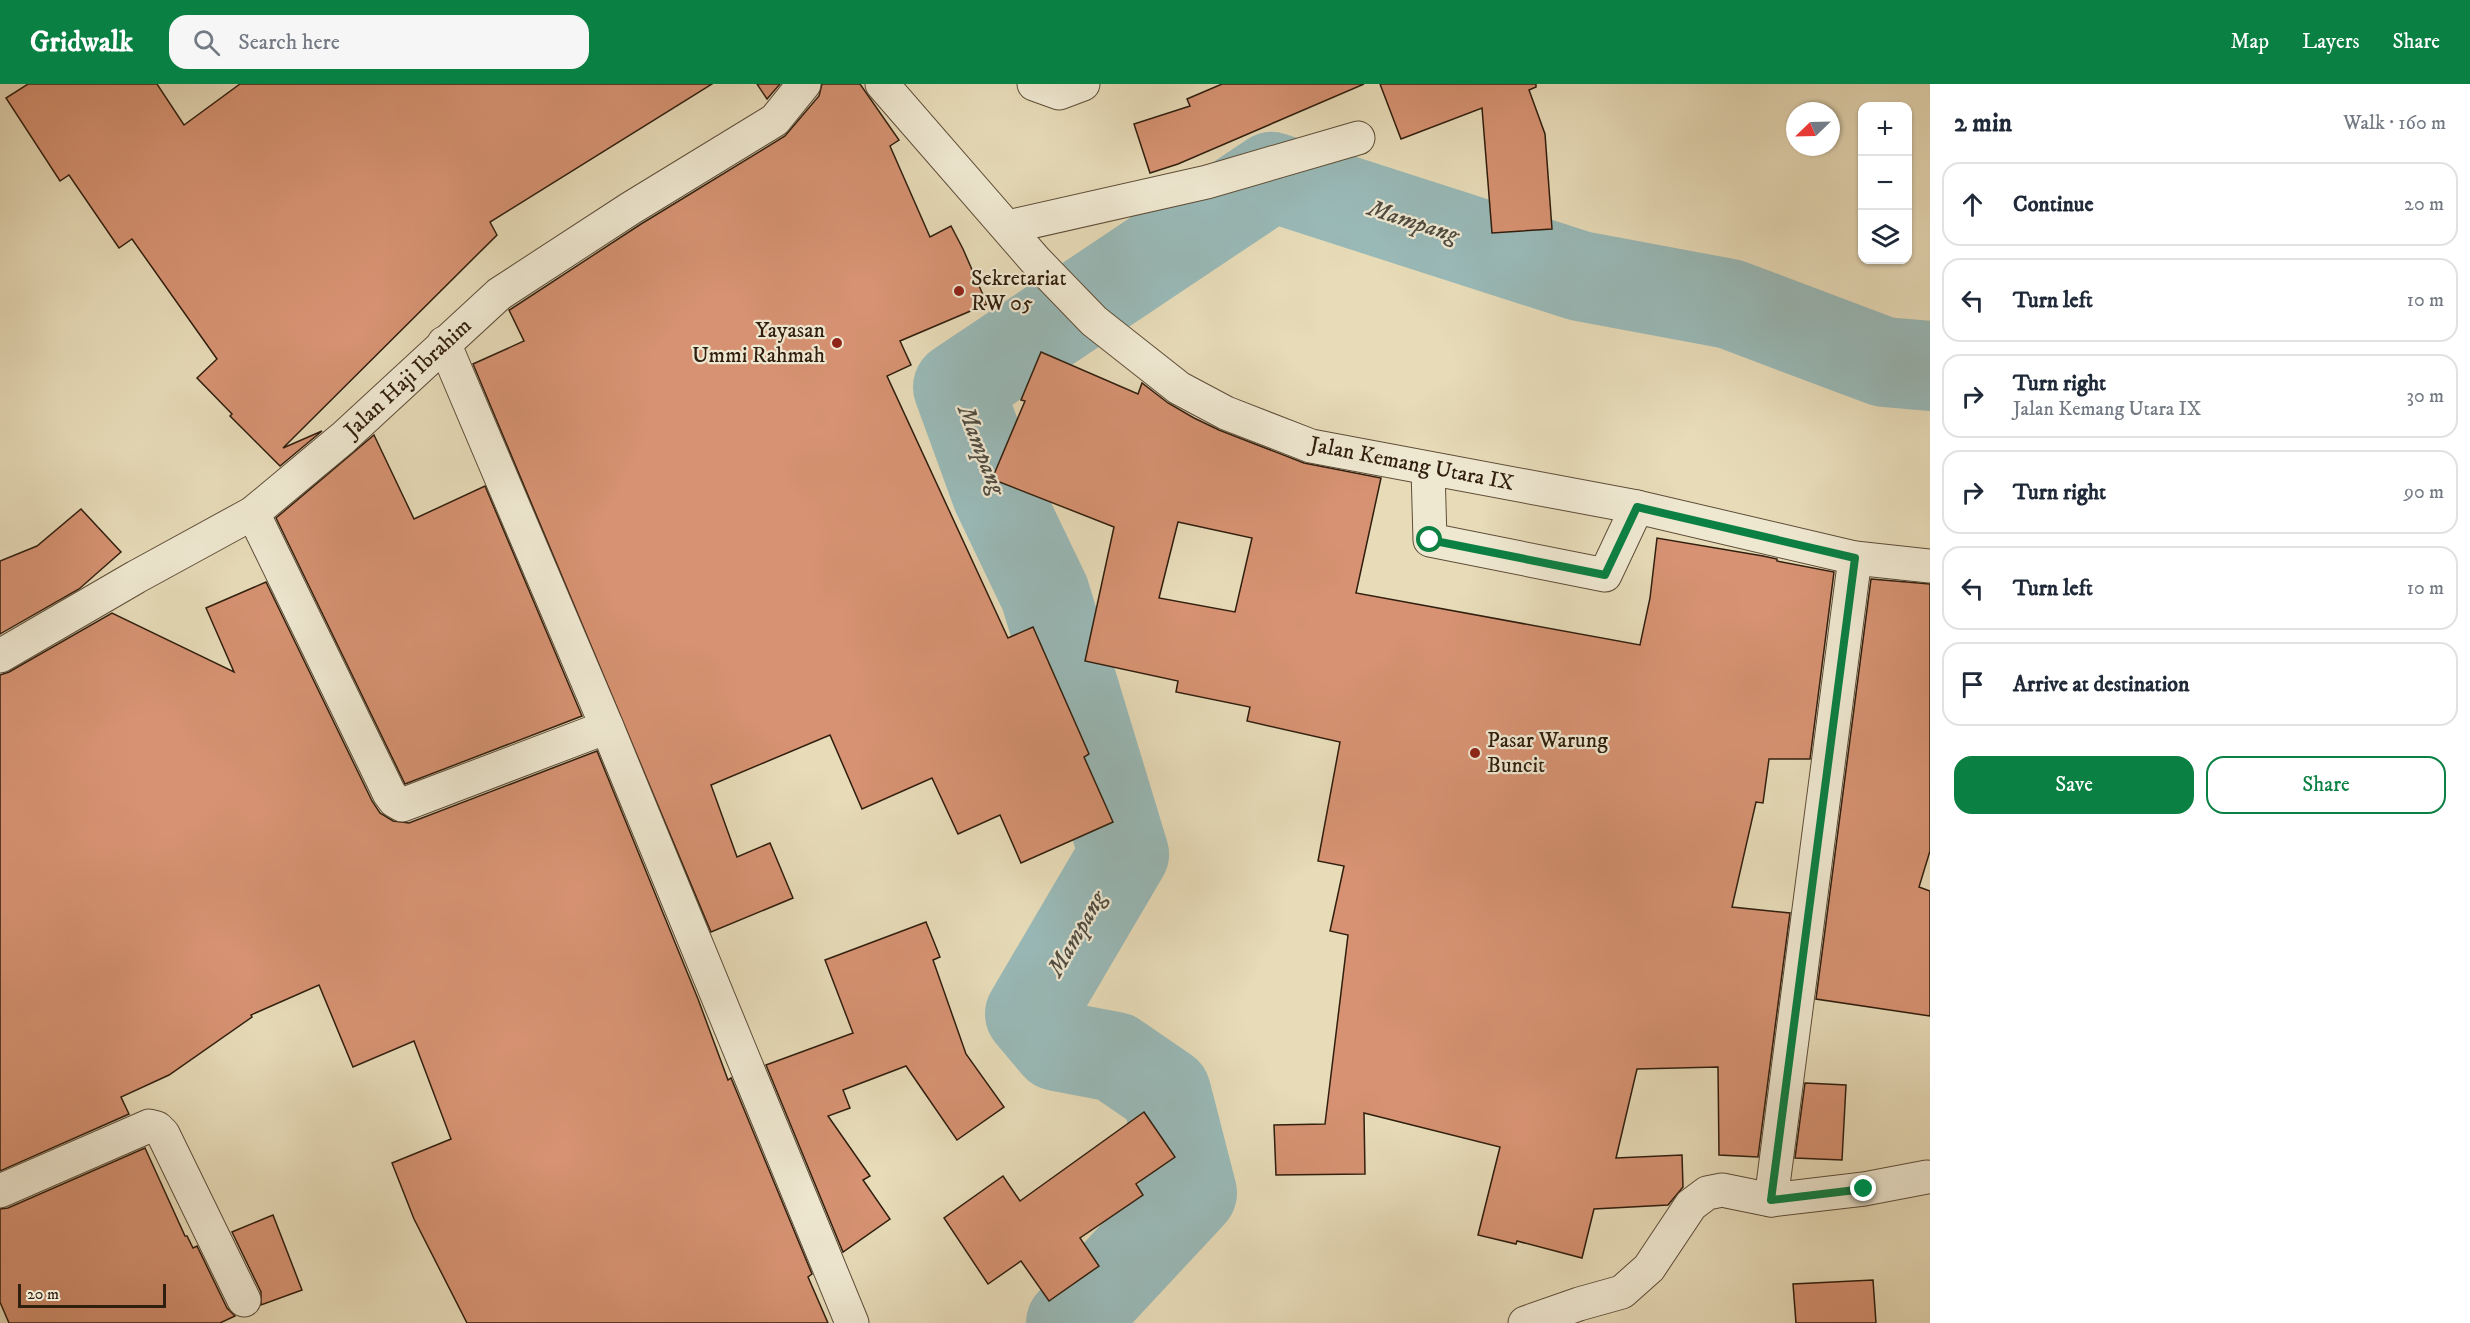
<!DOCTYPE html>
<meta charset="utf-8">
<style>
:root{--surface:#fff;--page:#f6f6f7;--text:#1f2937;--muted:#747a83;--line:#e0e1e3;--accent:#0b8043}
body{margin:0;font-family:"IM FELL DW Pica",serif;background:var(--page);color:var(--text)}
.controls{position:absolute;right:18px;top:18px;display:grid;overflow:hidden;border-radius:12px;box-shadow:0 2px 4px #0004}
.controls button{width:54px;height:54px;display:grid;place-items:center;padding:0;border:0;border-bottom:2px solid var(--line);background:var(--surface);color:var(--text);font:30px sans-serif}
.compass{position:absolute;left:1786px;top:18px;width:54px;height:54px;border-radius:50%;background:var(--surface);box-shadow:0 2px 4px #0004;rotate:247deg}
.scale{position:absolute;left:18px;bottom:15px;width:148px;box-sizing:border-box;padding-left:6px;border:3px solid #301e0e;border-top:0;font-size:16px;line-height:21px;white-space:nowrap;color:#301e0e;-webkit-text-stroke:4px #efe8d1;paint-order:stroke}
.stop{position:absolute;width:18px;height:18px;margin:-14px;border:4px solid #0b8043;border-radius:50%;background:#fff}
.stop.end{background:#0b8043;border-color:#fff;box-shadow:0 2px 6px #0008}
.list{margin:0;padding:0;list-style:none}
h2{display:flex;justify-content:space-between;align-items:center;height:78px;margin:0;padding:0 24px;font-size:26px}
h2 small{font-size:20px;font-weight:400;color:var(--muted)}
.list li{display:grid;grid-template-columns:39px 1fr auto;gap:18px;align-items:center;box-sizing:border-box;height:84px;margin:0 12px 12px;padding:0 12px;border:2px solid var(--line);border-radius:18px}
.list b{display:block;font-size:22px;white-space:nowrap}
.list p{margin:0;font-size:20px;white-space:nowrap;color:var(--muted)}
.list em{font-size:20px;font-style:normal;color:var(--muted)}
.actions{display:flex;gap:12px;padding:18px 24px}
.actions a{flex:1;padding:14px 0;border:2px solid var(--accent);border-radius:18px;text-align:center;font-size:21px;color:var(--accent)}
.actions .main{background:var(--accent);color:#fff}
.icon{flex:none;width:33px;height:33px;fill:none;stroke:currentColor;stroke-width:2;stroke-linecap:round;stroke-linejoin:round}
.map{position:relative;flex:none;width:1930px;height:1239px;overflow:hidden}
header{display:flex;align-items:center;gap:36px;box-sizing:border-box;height:84px;padding:0 30px;background:var(--accent);color:#fff}
header strong{font-size:28px}
nav{display:flex;gap:33px;margin-inline-start:auto;font-size:21px}
.search{width:420px;height:54px;background:var(--page);display:flex;align-items:center;gap:15px;box-sizing:border-box;padding:0 21px;border-radius:18px;color:var(--muted);font-size:22px}
main{display:flex}
aside{flex:1;background:var(--surface)}
.map>svg:first-child{display:block}
.lines{fill:none;stroke-linecap:round;stroke-linejoin:round}
.river{stroke:#99b9b7;stroke-width:90}
.building{fill:#d69272;stroke:#301e0e;stroke-width:1.5;fill-rule:evenodd}
.minor-casing{stroke:#5e4d38;stroke-width:35}
.minor{stroke:#efe8d1;stroke-width:33}
.route{stroke:#0b8043;stroke-width:8}
.poi-dot{fill:#8f2418;stroke:#efe8d1;stroke-width:2}
.labels{text-anchor:middle;dominant-baseline:central;stroke-width:4.5;stroke-linejoin:round;paint-order:stroke}
.poi-label{font-size:22px;fill:#301e0e;stroke:#efe8d1;text-anchor:start}
.street-label{font-size:22px;fill:#301e0e;stroke:#efe8d1}
.water-label{font-size:24px;font-style:italic;fill:#504c41;stroke:#efe8d1}
</style>
<header>
<strong>Gridwalk</strong>
<div class="search"><svg class="icon" aria-label="search" viewBox="0 0 24 24"><circle cx="10" cy="10" r="6"/><path d="M15 15l6 6"/></svg>Search here</div>
<nav><a>Map</a><a>Layers</a><a>Share</a></nav>
</header>
<main>
<div class="map">
<svg width="1930" height="1239" viewBox="0 0 1930 1239">
<rect width="100%" height="100%" fill="#e7dbb8"/>
<filter id="stains"><feTurbulence type="fractalNoise" baseFrequency=".00333" numOctaves="4"/><feColorMatrix values="0 0 0 0 .2 0 0 0 0 .09 0 0 0 0 .02 0 0 0 .5 -.17"/></filter>
<radialGradient id="worn" r=".72"><stop offset=".6" stop-color="#630" stop-opacity="0"/><stop offset="1" stop-color="#630" stop-opacity=".3"/></radialGradient>
<g class="lines">
<path class="river" d="M 1071,1239 L 1192,1109 L 1166,1008 L 1115,973 L 1057,962 L 1030,930 L 1124,770 L 1045,510 L 997,410 L 958,303 L 1272,93 L 1580,192 L 1730,220 L 1884,278 L 1930,282"/>
</g>
<g class="building">
<path d="M 28,0 L 157,0 L 184,41 L 240,0 L 712,0 L 490,138 L 497,151 L 283,364 L 322,347 L 280,382 L 230,332 L 232,330 L 197,294 L 217,275 L 132,155 L 119,164 L 69,91 L 60,97 L 6,14 Z"/>
<path d="M 757,0 L 780,0 L 767,15 Z"/>
<path d="M 822,0 L 860,0 L 899,56 L 890,62 L 930,153 L 951,142 L 963,165 L 987,220 L 900,257 L 911,281 L 887,292 L 1008,554 L 1033,543 L 1089,670 L 1084,673 L 1113,738 L 1021,779 L 1000,731 L 958,750 L 932,694 L 862,725 L 830,651 L 711,701 L 737,773 L 770,759 L 793,814 L 711,848 L 473,280 L 524,257 L 509,226 L 511,225 L 641,140 L 785,52 L 819,12 Z"/>
<path d="M 1222,0 L 1364,0 L 1178,80 L 1150,89 L 1134,40 L 1190,22 L 1187,15 Z"/>
<path d="M 1380,0 L 1536,0 L 1536,3 L 1529,6 L 1545,50 L 1552,145 L 1492,149 L 1482,24 L 1401,55 Z"/>
<path d="M 1041,268 L 1138,310 L 1142,299 L 1168,319 L 1194,334 L 1219,346 L 1304,379 L 1381,394 L 1356,509 L 1640,561 L 1650,514 L 1657,454 L 1763,472 L 1777,475 L 1777,477 L 1834,488 L 1810,675 L 1769,675 L 1763,719 L 1756,718 L 1732,823 L 1790,829 L 1758,1073 L 1719,1071 L 1718,983 L 1637,985 L 1616,1074 L 1682,1071 L 1683,1103 L 1668,1121 L 1594,1125 L 1582,1174 L 1517,1157 L 1516,1160 L 1478,1151 L 1500,1063 L 1364,1029 L 1365,1090 L 1276,1091 L 1274,1041 L 1325,1040 L 1348,851 L 1330,847 L 1344,782 L 1318,777 L 1340,658 L 1247,637 L 1250,623 L 1176,608 L 1178,597 L 1085,577 L 1114,443 L 992,395 L 1025,317 L 1021,316 ZM 1178,438 L 1252,454 L 1235,528 L 1159,514 Z"/>
<path d="M 374,351 L 414,435 L 485,402 L 582,632 L 405,700 L 276,434 Z"/>
<path d="M 81,425 L 121,468 L 79,505 L 0,550 L 0,477 L 37,462 Z"/>
<path d="M 1871,495 L 1930,500 L 1930,767 L 1919,803 L 1930,807 L 1930,932 L 1816,915 Z"/>
<path d="M 266,498 L 372,717 L 380,729 L 393,737 L 409,739 L 597,667 L 698,915 L 728,996 L 731,994 L 812,1190 L 808,1193 L 828,1239 L 467,1239 L 414,1135 L 392,1079 L 451,1055 L 414,957 L 353,983 L 319,901 L 251,931 L 252,933 L 169,991 L 121,1013 L 129,1030 L 0,1087 L 0,591 L 9,588 L 112,529 L 234,588 L 206,524 Z"/>
<path d="M 926,838 L 940,873 L 933,876 L 966,970 L 1004,1023 L 957,1056 L 906,982 L 843,1006 L 850,1024 L 828,1032 L 870,1092 L 863,1096 L 890,1135 L 843,1168 L 766,981 L 853,949 L 825,876 Z"/>
<path d="M 1805,999 L 1846,1001 L 1842,1076 L 1795,1074 Z"/>
<path d="M 1144,1028 L 1175,1073 L 1136,1100 L 1143,1111 L 1080,1154 L 1099,1182 L 1049,1217 L 1021,1177 L 988,1200 L 944,1134 L 1003,1092 L 1020,1117 Z"/>
<path d="M 145,1064 L 185,1152 L 187,1152 L 193,1164 L 197,1162 L 227,1224 L 235,1232 L 220,1239 L 9,1239 L 0,1218 L 0,1125 L 8,1124 Z"/>
<path d="M 273,1131 L 302,1206 L 261,1221 L 261,1208 L 232,1148 Z"/>
<path d="M 1873,1196 L 1876,1239 L 1796,1239 L 1793,1200 Z"/>
</g>
<g class="lines">
<g class="minor-casing">
<g id="minor">
<path d="M 882,0 L 1036,177 L 1094,237 L 1179,304 L 1226,329 L 1311,362 L 1637,423 L 1855,474 L 1930,482"/>
<path d="M 1034,0 L 1059,9 L 1083,0"/>
<path d="M 1008,143 L 1207,98 L 1358,54"/>
<path d="M 444,259 L 607,643 L 852,1239"/>
<path d="M 1428,385 L 1430,456 L 1605,491 L 1637,423"/>
<path d="M 253,429 L 389,709 L 395,717 L 402,721 L 410,718 L 607,643"/>
<path d="M 0,572 L 136,493 L 253,429 L 343,354 L 499,210 L 631,124 L 775,36 L 804,0"/>
<path d="M 0,1107 L 149,1042 L 157,1044 L 163,1050 L 244,1216"/>
<path d="M 1771,1116 L 1855,474"/>
<path d="M 1525,1239 L 1579,1220 L 1622,1208 L 1649,1184 L 1691,1121 L 1707,1109 L 1722,1106 L 1771,1116 L 1864,1105 L 1927,1093"/>
</g>
</g>
<use href="#minor" class="minor"/>
</g>
<g class="lines">
<path class="route" d="M 1430,456 L 1605,491 L 1637,423 L 1855,474 L 1771,1116 L 1864,1105"/>
</g>
<g class="poi-dot">
<circle cx="959" cy="207" r="6"/>
<circle cx="837" cy="259" r="6"/>
<circle cx="1475" cy="669" r="6"/>
</g>
<g class="labels">
<g class="poi-label">
<text x="971" y="194">Sekretariat<tspan x="971" dy="25">RW 05</tspan></text>
<text x="825" y="246" text-anchor="end">Yayasan<tspan x="825" dy="25">Ummi Rahmah</tspan></text>
<text x="1487" y="656">Pasar Warung<tspan x="1487" dy="25">Buncit</tspan></text>
</g>
<g class="street-label">
<text transform="translate(408 294) rotate(-43)">Jalan Haji Ibrahim</text>
<text transform="translate(1412 380) rotate(11)">Jalan Kemang Utara IX</text>
</g>
<g class="water-label">
<text transform="translate(1413 138) rotate(18)">Mampang</text>
<text transform="translate(981 366) rotate(69)">Mampang</text>
<text transform="translate(1077 850) rotate(-60)">Mampang</text>
</g>
</g>
<rect width="100%" height="100%" filter="url(#stains)"/>
<rect width="100%" height="100%" fill="url(#worn)"/>
</svg>
<div class="controls">
<button>+</button>
<button>−</button>
<button><svg class="icon" aria-label="layers" viewBox="0 0 24 24"><path d="M12 4l9 5-9 5-9-5zM3 14l9 5 9-5"/></svg></button>
</div>
<svg class="compass" viewBox="-18 -18 36 36"><path d="M0-13l5 13h-10z" fill="#e53935"/><path d="M0 13l5-13h-10z" fill="#747a83"/></svg>
<div class="scale">20 m</div>
<div class="stop" style="left:1430px;top:456px"></div>
<div class="stop end" style="left:1864px;top:1105px"></div>
</div>
<aside>
<h2>2 min<small>Walk · 160 m</small></h2>
<ul class="list">
<li><svg class="icon" aria-label="ahead" viewBox="0 0 24 24"><path d="M12 20V5M6 11l6-6 6 6"/></svg><div><b>Continue</b></div><em>20 m</em></li>
<li><svg class="icon" aria-label="left" viewBox="0 0 24 24"><path d="M17 20v-9H6M10 6l-5 5 5 5"/></svg><div><b>Turn left</b></div><em>10 m</em></li>
<li><svg class="icon" aria-label="right" viewBox="0 0 24 24"><path d="M7 20v-9h11M14 6l5 5-5 5"/></svg><div><b>Turn right</b><p>Jalan Kemang Utara IX</p></div><em>30 m</em></li>
<li><svg class="icon" aria-label="right" viewBox="0 0 24 24"><path d="M7 20v-9h11M14 6l5 5-5 5"/></svg><div><b>Turn right</b></div><em>90 m</em></li>
<li><svg class="icon" aria-label="left" viewBox="0 0 24 24"><path d="M17 20v-9H6M10 6l-5 5 5 5"/></svg><div><b>Turn left</b></div><em>10 m</em></li>
<li><svg class="icon" aria-label="arrive" viewBox="0 0 24 24"><path d="M6 21V4h12l-3 4 3 4H6"/></svg><div><b>Arrive at destination</b></div></li>
</ul>
<div class="actions"><a class="main">Save</a><a>Share</a></div>
</aside>
</main>
